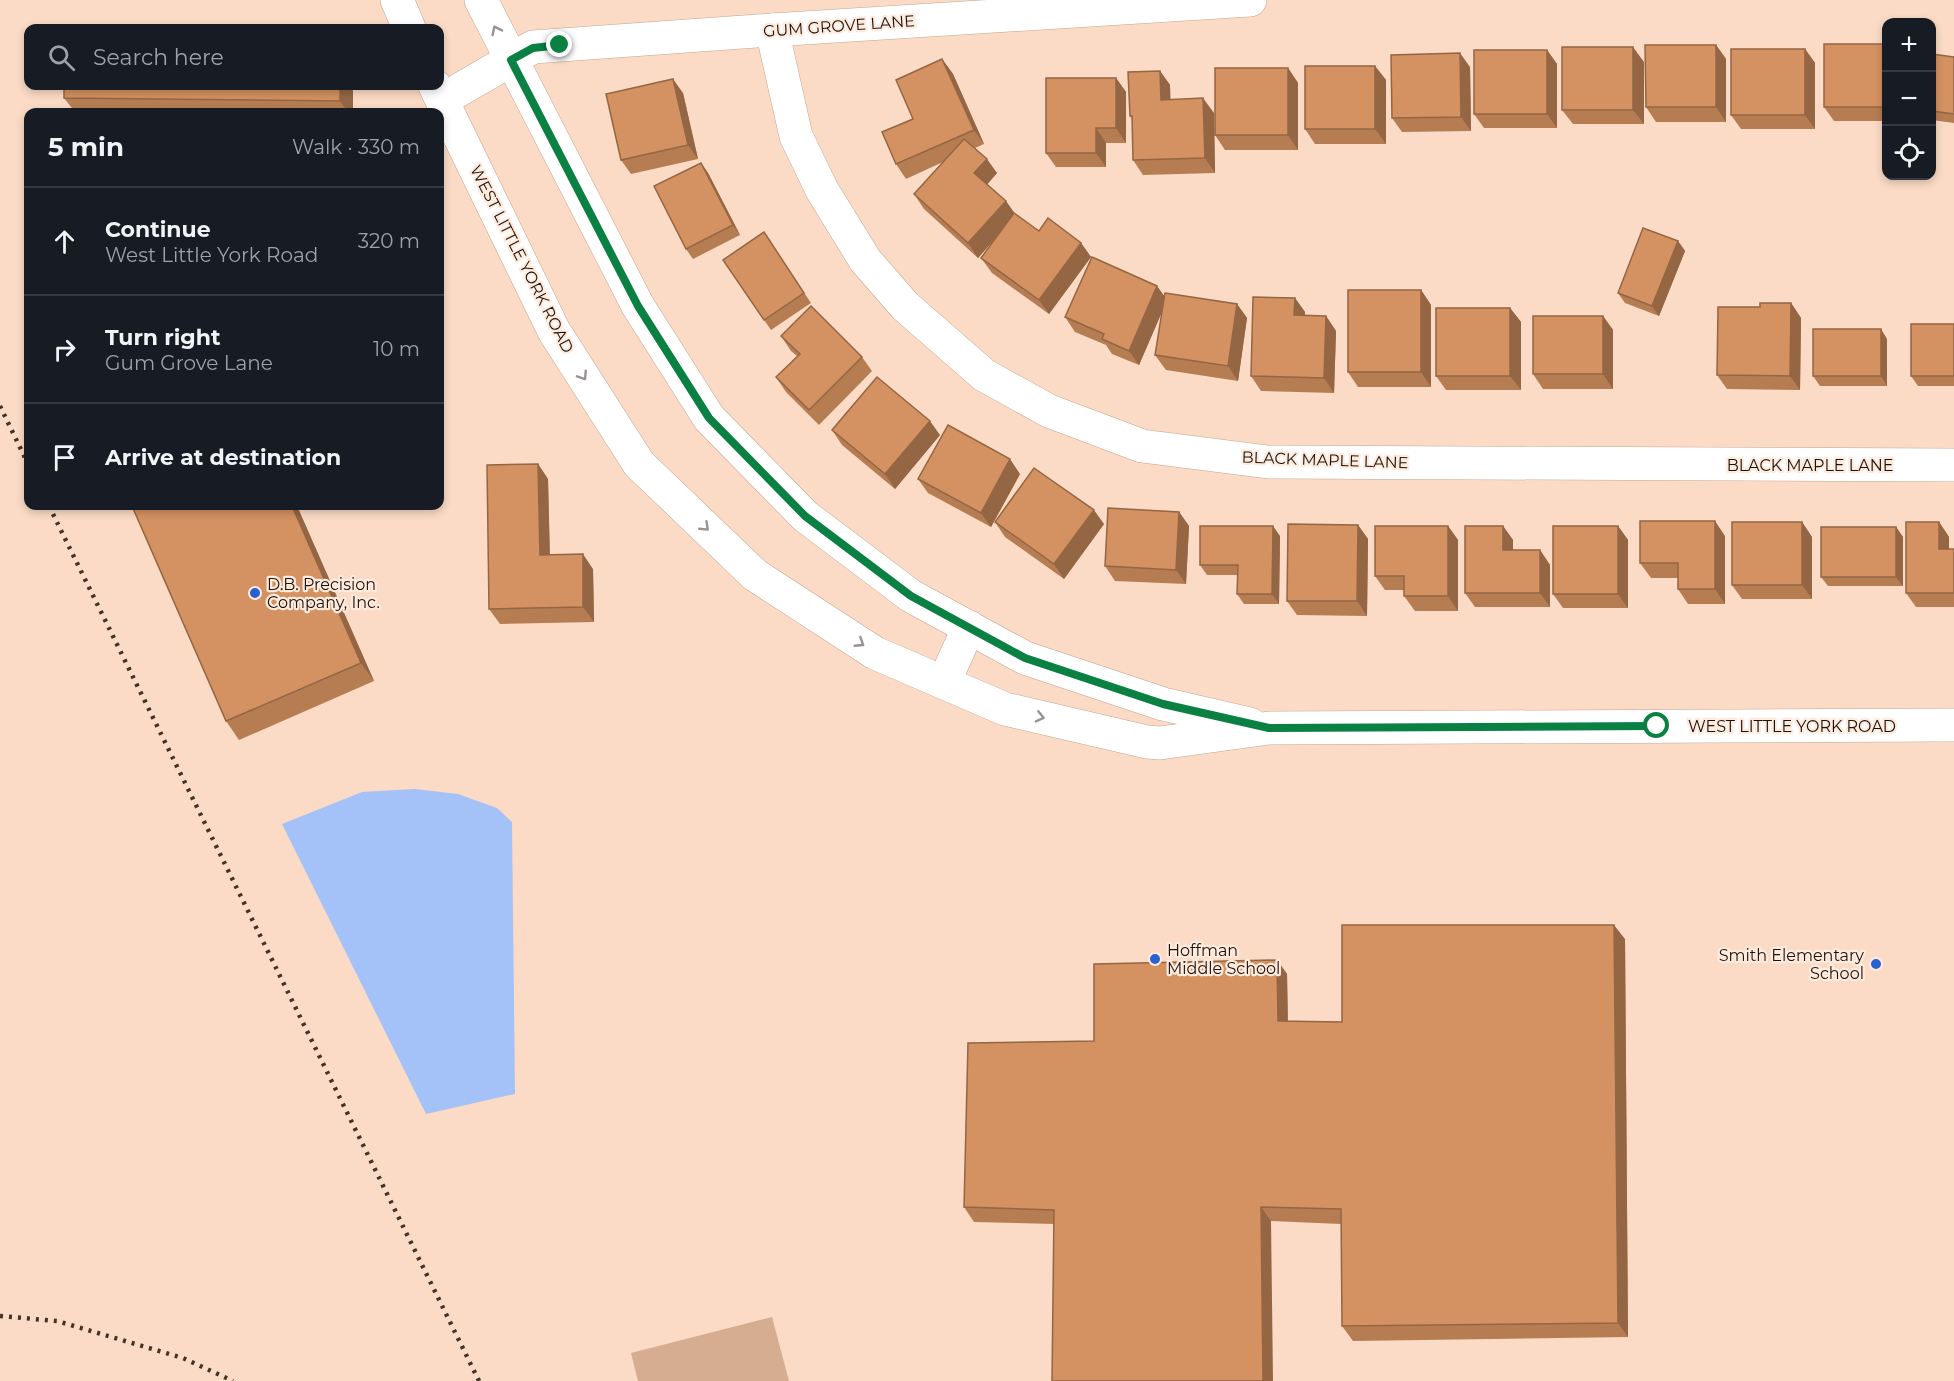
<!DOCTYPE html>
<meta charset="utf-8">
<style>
:root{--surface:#171b24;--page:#20242c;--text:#f1f3f6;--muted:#9ea1a6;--line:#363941}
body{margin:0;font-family:Montserrat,sans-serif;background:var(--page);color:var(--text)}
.controls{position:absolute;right:18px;top:18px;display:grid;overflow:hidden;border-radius:12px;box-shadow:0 3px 9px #0003}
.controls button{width:54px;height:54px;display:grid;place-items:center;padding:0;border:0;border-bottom:2px solid var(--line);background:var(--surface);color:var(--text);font:30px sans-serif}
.stop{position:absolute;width:18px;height:18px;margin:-14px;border:4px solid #0b8043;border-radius:50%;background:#fff}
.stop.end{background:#0b8043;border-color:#fff;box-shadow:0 2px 6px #0008}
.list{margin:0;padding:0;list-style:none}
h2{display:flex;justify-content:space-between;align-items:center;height:78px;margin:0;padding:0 24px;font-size:26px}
h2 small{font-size:20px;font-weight:400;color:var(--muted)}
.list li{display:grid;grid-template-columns:39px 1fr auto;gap:18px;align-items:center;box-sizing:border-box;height:108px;padding:0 24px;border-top:2px solid var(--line)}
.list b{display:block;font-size:22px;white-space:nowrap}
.list p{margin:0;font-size:20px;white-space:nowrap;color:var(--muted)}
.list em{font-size:20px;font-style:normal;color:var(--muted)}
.icon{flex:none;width:33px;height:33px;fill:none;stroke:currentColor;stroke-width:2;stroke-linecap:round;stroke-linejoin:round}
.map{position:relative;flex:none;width:1954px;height:1381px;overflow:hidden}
.search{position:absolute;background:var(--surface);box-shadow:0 3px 9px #0003;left:24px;top:24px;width:420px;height:66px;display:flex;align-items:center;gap:15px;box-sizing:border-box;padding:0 21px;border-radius:12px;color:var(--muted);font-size:22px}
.panel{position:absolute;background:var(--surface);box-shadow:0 3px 9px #0003;left:24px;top:108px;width:420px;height:402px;border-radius:12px}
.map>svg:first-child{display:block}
.green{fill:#d6ad91}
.water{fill:#a4c2f8}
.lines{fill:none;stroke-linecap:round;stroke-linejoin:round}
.street-casing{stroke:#c3a590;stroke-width:34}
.secondary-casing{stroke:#c3a590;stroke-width:34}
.street{stroke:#fff;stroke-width:33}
.secondary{stroke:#fff;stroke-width:33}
.rail{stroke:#42332a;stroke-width:4.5;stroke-dasharray:3 6;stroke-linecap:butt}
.wall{fill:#b67d53}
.shaded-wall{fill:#946644}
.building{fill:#d49161;stroke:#946644;stroke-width:1.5}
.oneway{stroke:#999491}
.route{stroke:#0b8043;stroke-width:8}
.poi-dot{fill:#2962d0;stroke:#feebde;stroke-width:2}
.labels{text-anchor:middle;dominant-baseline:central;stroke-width:4.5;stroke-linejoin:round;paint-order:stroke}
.street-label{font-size:16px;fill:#1d120b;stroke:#feebde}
.poi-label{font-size:16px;fill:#1d120b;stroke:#feebde;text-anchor:start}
</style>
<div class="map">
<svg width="1954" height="1381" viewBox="0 0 1954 1381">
<rect width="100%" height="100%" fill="#fbdbc5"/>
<path class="green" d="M 772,1317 L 789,1381 L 638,1381 L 631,1353 Z"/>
<path class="water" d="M 415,789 L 458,794 L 497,808 L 512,822 L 515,1094 L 426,1114 L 282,824 L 362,792 Z"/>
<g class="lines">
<g class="street-casing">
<g id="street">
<path d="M 772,30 L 796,136 L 822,190 L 865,260 L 905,306 L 984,375 L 1049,411 L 1142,446 L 1268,462 L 1954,465"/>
<path d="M 442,100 L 533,47 L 772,30 L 1250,0"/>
</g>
</g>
<g class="secondary-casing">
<g id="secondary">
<path d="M 397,0 L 409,28"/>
<path d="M 481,0 L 638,306 L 709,418 L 805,516 L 911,596 L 1025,658 L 1163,704 L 1250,724"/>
<path d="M 435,86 L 554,331 L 639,464 L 755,575 L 875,653 L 1005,709 L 1147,742 L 1160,743 L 1269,728 L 1954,725"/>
<path d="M 944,682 L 969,627"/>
</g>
</g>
<use href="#street" class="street"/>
<use href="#secondary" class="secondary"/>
<g class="rail">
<path d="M 0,406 L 28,464"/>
<path d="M 49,506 L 479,1381"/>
<path d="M 0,1316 L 57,1321 L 183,1358 L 233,1381"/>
</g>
</g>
<g class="wall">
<path d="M 1887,44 L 1887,121 L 1834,121 L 1824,107 Z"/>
<path d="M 1716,45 L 1726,59 L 1726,122 L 1656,122 L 1646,107 Z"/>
<path d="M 1805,49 L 1815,63 L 1815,129 L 1741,129 L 1731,115 Z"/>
<path d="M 1547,50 L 1557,64 L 1557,128 L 1484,128 L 1474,114 Z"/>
<path d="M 1932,54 L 1954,57 L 1954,123 L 1932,120 Z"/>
<path d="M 942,59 L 953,74 L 984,144 L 975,148 L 997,173 L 987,184 L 1014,213 L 1039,231 L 1081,243 L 1091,257 L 1049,314 L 992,273 L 981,258 L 999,234 L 978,258 L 924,209 L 914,194 L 943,162 L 906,179 L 896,164 L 913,119 Z"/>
<path d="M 1644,62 L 1644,124 L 1573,124 L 1562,110 Z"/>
<path d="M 1375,66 L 1386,80 L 1386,144 L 1315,144 L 1305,129 Z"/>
<path d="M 1470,67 L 1471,131 L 1402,132 L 1392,118 Z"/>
<path d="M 1288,68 L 1298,83 L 1298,150 L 1225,150 L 1215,135 Z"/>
<path d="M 1160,71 L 1170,85 L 1170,99 L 1214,113 L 1215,173 L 1143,175 L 1133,160 L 1132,119 L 1130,116 Z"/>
<path d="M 1116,78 L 1126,92 L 1126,143 L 1106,143 L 1106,167 L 1056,167 L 1046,153 Z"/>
<path d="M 353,86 L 353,112 L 75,112 L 64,98 Z"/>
<path d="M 683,93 L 698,159 L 631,174 L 621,160 Z"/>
<path d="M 701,163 L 708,173 L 740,235 L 693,259 L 686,249 Z"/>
<path d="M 764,232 L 811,303 L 771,330 L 723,260 Z"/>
<path d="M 1678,241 L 1685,251 L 1659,316 L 1625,303 L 1618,293 Z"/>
<path d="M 1157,286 L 1164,296 L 1237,304 L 1247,318 L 1238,381 L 1166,370 L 1155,355 L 1162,312 L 1139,365 L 1112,354 L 1106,345 L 1075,332 L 1065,317 Z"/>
<path d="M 1421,290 L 1431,305 L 1431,387 L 1358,387 L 1348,372 Z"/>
<path d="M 1295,298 L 1305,312 L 1305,316 L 1326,316 L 1336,331 L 1334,393 L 1261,391 L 1251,376 Z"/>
<path d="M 1791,303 L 1801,318 L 1800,390 L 1727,389 L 1717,375 L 1760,307 Z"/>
<path d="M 1510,308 L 1521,322 L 1521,390 L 1446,390 L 1436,376 Z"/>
<path d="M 1603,316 L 1613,330 L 1613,389 L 1543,389 L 1533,374 Z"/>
<path d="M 1954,324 L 1954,386 L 1918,386 L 1911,376 Z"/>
<path d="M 781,336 L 862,357 L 872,371 L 819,425 L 786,392 L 776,377 L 797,356 L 791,351 Z"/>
<path d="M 1887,339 L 1887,386 L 1820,386 L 1813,376 Z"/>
<path d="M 832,430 L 940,435 L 895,489 L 842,445 Z"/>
<path d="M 538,464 L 548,479 L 550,555 L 593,569 L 594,622 L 500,624 L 489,609 Z"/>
<path d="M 1020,474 L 991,527 L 928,493 L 918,479 Z"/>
<path d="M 132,506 L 297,506 L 374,681 L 239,740 L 226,721 Z"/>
<path d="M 1179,512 L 1189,526 L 1186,584 L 1115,581 L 1105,566 Z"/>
<path d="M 995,522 L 1104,524 L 1064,579 L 1005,537 Z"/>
<path d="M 1802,522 L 1812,537 L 1812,599 L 1742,599 L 1732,585 Z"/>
<path d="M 1939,522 L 1949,537 L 1949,549 L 1954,549 L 1954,607 L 1916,607 L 1906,593 Z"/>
<path d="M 1358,525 L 1368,539 L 1367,616 L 1297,615 L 1287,601 Z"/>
<path d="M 1448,526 L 1458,540 L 1458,611 L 1415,611 L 1404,596 L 1404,590 L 1385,590 L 1375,576 Z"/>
<path d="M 1503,526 L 1513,540 L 1513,550 L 1540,550 L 1550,565 L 1550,607 L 1475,607 L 1465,593 Z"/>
<path d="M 1618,526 L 1628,540 L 1628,608 L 1563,608 L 1553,594 Z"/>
<path d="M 1896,527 L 1903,537 L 1903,586 L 1828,586 L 1821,577 Z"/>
<path d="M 1280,536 L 1279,604 L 1244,604 L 1237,594 L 1237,575 L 1207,575 L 1200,565 Z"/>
<path d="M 1725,536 L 1725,604 L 1688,604 L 1678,589 L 1678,578 L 1651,578 L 1640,563 Z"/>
<path d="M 1625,939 L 1628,1337 L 1353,1341 L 1342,1326 L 1341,1224 L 1271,1221 L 1054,1224 L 974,1222 L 964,1207 L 1094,1041 L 1277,960 L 1287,974 L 1288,1021 L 1342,1022 Z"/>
</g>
<g class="shaded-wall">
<path d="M 1716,45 L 1726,59 L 1726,122 L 1716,107 Z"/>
<path d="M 1633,47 L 1644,62 L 1644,124 L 1633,110 Z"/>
<path d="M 1805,49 L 1815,63 L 1815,129 L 1805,115 Z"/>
<path d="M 1547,50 L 1557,64 L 1557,128 L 1547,114 Z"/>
<path d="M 1460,53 L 1470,67 L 1471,131 L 1461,117 Z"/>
<path d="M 942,59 L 953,74 L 984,144 L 974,130 Z"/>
<path d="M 1375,66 L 1386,80 L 1386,144 L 1375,129 Z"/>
<path d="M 1288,68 L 1298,83 L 1298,150 L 1288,135 Z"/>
<path d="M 1160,71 L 1170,85 L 1171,114 L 1161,100 Z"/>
<path d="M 1116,78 L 1126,92 L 1126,143 L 1116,128 Z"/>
<path d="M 673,79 L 683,93 L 698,159 L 688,145 Z"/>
<path d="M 340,86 L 353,86 L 353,112 L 348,112 L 340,101 Z"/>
<path d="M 1203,98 L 1214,113 L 1215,173 L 1205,158 Z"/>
<path d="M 1096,128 L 1106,143 L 1106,167 L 1096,153 Z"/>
<path d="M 987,159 L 997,173 L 985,187 L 974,173 Z"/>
<path d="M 701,163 L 708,173 L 740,235 L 733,225 Z"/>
<path d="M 1006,201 L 1016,215 L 978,258 L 968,243 Z"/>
<path d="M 1678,241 L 1685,251 L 1659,316 L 1652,306 Z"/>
<path d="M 1081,243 L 1091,257 L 1049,314 L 1039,300 Z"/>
<path d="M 1157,286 L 1167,300 L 1139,365 L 1129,351 Z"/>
<path d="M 1421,290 L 1431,305 L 1431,387 L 1421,372 Z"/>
<path d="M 1295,298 L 1305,312 L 1305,330 L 1294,315 Z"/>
<path d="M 1791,303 L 1801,318 L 1800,390 L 1790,376 Z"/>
<path d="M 1237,304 L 1247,318 L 1238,381 L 1228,366 Z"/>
<path d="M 1510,308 L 1521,322 L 1521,390 L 1510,376 Z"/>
<path d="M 1326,316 L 1336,331 L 1334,393 L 1324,378 Z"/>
<path d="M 1603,316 L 1613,330 L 1613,389 L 1603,374 Z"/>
<path d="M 1881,329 L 1887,339 L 1887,386 L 1881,376 Z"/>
<path d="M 930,421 L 940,435 L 895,489 L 885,474 Z"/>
<path d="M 1010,459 L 1020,474 L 991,527 L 981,513 Z"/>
<path d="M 538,464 L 548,479 L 550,569 L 540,555 Z"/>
<path d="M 292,506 L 297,506 L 374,681 L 361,663 Z"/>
<path d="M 1094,510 L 1104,524 L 1064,579 L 1054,564 Z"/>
<path d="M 1179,512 L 1189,526 L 1186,584 L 1176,570 Z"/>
<path d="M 1715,521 L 1725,536 L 1725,604 L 1715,589 Z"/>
<path d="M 1802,522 L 1812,537 L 1812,599 L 1802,585 Z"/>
<path d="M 1939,522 L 1949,537 L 1949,564 L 1939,549 Z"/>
<path d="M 1358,525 L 1368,539 L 1367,616 L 1357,601 Z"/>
<path d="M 1273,526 L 1280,536 L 1279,604 L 1272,594 Z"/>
<path d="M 1448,526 L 1458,540 L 1458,611 L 1448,596 Z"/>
<path d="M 1503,526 L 1513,540 L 1513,565 L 1503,550 Z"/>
<path d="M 1618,526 L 1628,540 L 1628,608 L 1618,594 Z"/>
<path d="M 1896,527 L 1903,537 L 1903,586 L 1896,577 Z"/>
<path d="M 1540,550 L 1550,565 L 1550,607 L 1540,593 Z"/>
<path d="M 583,554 L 593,569 L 594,622 L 583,607 Z"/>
<path d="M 1614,925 L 1625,939 L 1628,1337 L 1618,1323 Z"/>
<path d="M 1277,960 L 1287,974 L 1288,1036 L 1278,1021 Z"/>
<path d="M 1261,1207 L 1271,1221 L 1273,1381 L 1263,1381 Z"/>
</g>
<g class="building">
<rect x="1824" y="44" width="63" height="63"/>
<path d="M 1645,45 L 1716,45 L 1716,107 L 1646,107 Z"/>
<rect x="1562" y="47" width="71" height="63"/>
<rect x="1731" y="49" width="74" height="66"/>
<rect x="1474" y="50" width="73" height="64"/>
<path d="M 1460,53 L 1461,117 L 1392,118 L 1391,55 Z"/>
<path d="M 1932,54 L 1954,57 L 1954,114 L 1932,111 Z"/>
<path d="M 942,59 L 974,130 L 896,164 L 882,132 L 913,119 L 896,80 Z"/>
<rect x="1305" y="66" width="70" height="63"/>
<rect x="1215" y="68" width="73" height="67"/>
<path d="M 1160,71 L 1161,100 L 1203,98 L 1205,158 L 1133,160 L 1132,116 L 1130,116 L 1128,72 Z"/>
<path d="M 1046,78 L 1116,78 L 1116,128 L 1096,128 L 1096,153 L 1046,153 Z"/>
<path d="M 673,79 L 688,145 L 621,160 L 606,94 Z"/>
<path d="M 64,86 L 340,86 L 340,101 L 64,98 Z"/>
<path d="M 964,139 L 987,159 L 974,173 L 1006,201 L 968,243 L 914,194 Z"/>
<path d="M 701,163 L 733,225 L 686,249 L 654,186 Z"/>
<path d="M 1014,213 L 1039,231 L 1048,218 L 1081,243 L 1039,300 L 981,258 Z"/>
<path d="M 1643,228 L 1678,241 L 1652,306 L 1618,293 Z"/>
<path d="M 764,232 L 804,293 L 764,320 L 723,260 Z"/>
<path d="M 1092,257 L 1157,286 L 1129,351 L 1102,339 L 1104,334 L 1065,317 Z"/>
<rect x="1348" y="290" width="73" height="82"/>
<path d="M 1165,293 L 1237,304 L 1228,366 L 1155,355 Z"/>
<path d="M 1253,297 L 1295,298 L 1294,315 L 1326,316 L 1324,378 L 1251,376 Z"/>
<path d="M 1760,303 L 1791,303 L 1790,376 L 1717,375 L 1718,307 L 1760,307 Z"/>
<path d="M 811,306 L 862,357 L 809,410 L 776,377 L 800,354 L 781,336 Z"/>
<rect x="1436" y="308" width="74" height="68"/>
<rect x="1533" y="316" width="70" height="58"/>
<rect x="1911" y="324" width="43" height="52"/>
<rect x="1813" y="329" width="68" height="47"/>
<path d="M 877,377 L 930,421 L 885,474 L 832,430 Z"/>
<path d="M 948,425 L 1010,459 L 981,513 L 918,479 Z"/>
<path d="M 538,464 L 540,555 L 583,554 L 583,607 L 489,609 L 487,465 Z"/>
<path d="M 1034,468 L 1094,510 L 1054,564 L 995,522 Z"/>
<path d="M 132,506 L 292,506 L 361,663 L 226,721 Z"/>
<path d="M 1108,508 L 1179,512 L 1176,570 L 1105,566 Z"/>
<path d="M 1640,521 L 1715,521 L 1715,589 L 1678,589 L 1678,563 L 1640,563 Z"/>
<rect x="1732" y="522" width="70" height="63"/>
<path d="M 1906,522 L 1939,522 L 1939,549 L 1954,549 L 1954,593 L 1906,593 Z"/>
<path d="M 1288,524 L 1358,525 L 1357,601 L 1287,601 Z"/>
<path d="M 1200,526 L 1273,526 L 1272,594 L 1237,594 L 1238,565 L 1200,565 Z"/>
<path d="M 1375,526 L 1448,526 L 1448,596 L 1404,596 L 1404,576 L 1375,576 Z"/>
<path d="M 1465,526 L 1503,526 L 1503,550 L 1540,550 L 1540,593 L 1465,593 Z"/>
<rect x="1553" y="526" width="65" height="68"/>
<rect x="1821" y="527" width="75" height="50"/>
<path d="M 1342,925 L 1614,925 L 1618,1323 L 1342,1326 L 1341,1209 L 1261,1207 L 1263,1381 L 1052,1381 L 1054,1210 L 964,1207 L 968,1043 L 1094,1041 L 1094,964 L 1277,960 L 1278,1021 L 1342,1022 Z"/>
</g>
<defs><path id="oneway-chevron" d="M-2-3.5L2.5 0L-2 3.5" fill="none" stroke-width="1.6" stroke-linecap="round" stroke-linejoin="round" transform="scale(1.5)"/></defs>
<g class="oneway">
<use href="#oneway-chevron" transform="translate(496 30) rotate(-116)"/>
<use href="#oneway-chevron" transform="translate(583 376) rotate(57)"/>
<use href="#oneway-chevron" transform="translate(705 527) rotate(44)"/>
<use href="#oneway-chevron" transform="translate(860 643) rotate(33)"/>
<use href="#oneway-chevron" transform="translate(1040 717) rotate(13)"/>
</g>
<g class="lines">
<path class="route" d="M 560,45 L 533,48 L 511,60 L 638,306 L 709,418 L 805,516 L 911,596 L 1025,658 L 1163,704 L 1269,728 L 1657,726"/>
</g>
<g class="poi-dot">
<circle cx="255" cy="593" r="6"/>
<circle cx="1155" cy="959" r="6"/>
<circle cx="1876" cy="964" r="6"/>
</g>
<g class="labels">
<g class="street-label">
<text transform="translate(839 26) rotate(-4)">GUM GROVE LANE</text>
<text transform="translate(522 259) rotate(63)">WEST LITTLE YORK ROAD</text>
<text transform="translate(1325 460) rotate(2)">BLACK MAPLE LANE</text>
<text x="1810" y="465">BLACK MAPLE LANE</text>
<text x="1792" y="726">WEST LITTLE YORK ROAD</text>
</g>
<g class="poi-label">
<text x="267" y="584">D.B. Precision<tspan x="267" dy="18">Company, Inc.</tspan></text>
<text x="1167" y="950">Hoffman<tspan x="1167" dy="18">Middle School</tspan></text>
<text x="1864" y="955" text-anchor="end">Smith Elementary<tspan x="1864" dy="18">School</tspan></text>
</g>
</g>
</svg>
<div class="controls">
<button>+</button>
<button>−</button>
<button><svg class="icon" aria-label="locate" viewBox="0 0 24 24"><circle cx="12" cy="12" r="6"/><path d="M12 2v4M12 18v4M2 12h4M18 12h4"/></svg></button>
</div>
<div class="stop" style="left:1657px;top:726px"></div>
<div class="stop end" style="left:560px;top:45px"></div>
<div class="search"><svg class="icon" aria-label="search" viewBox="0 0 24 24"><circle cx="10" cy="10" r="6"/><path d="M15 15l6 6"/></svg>Search here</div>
<section class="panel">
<h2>5 min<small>Walk · 330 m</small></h2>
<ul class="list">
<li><svg class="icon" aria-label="ahead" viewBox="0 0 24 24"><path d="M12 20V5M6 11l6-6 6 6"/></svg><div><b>Continue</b><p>West Little York Road</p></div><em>320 m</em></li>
<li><svg class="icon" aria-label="right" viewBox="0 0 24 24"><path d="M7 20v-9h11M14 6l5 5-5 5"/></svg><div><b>Turn right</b><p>Gum Grove Lane</p></div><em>10 m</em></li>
<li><svg class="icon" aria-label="arrive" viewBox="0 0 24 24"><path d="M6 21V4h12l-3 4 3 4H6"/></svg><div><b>Arrive at destination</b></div></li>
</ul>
</section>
</div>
